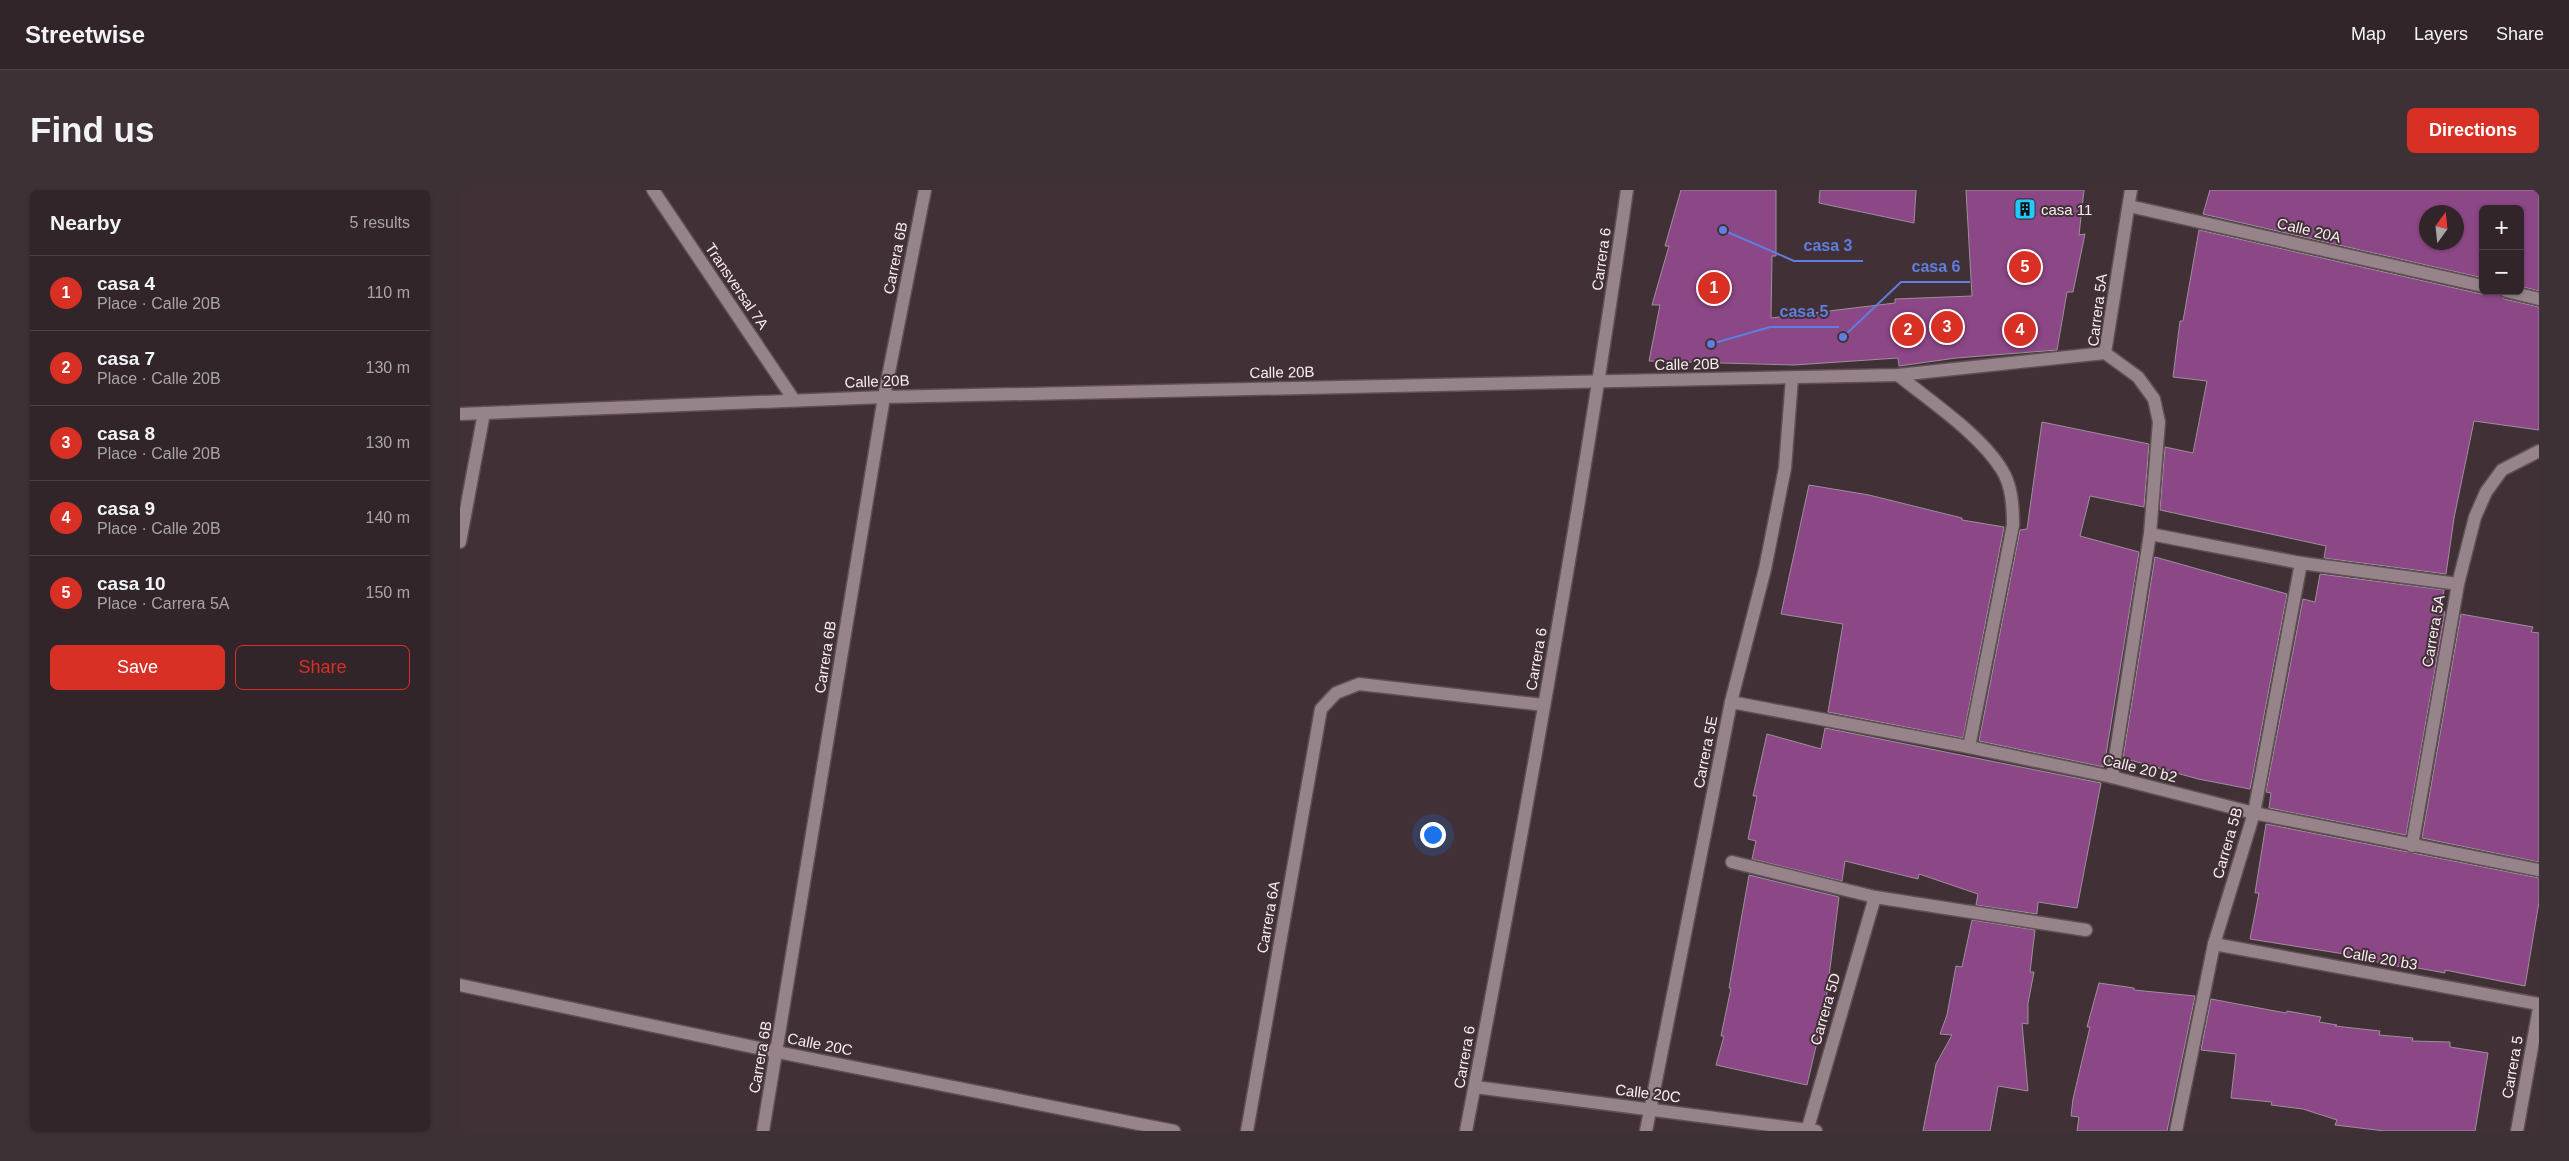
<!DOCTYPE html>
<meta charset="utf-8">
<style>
:root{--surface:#312529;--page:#3d3135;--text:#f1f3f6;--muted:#a8a5a8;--line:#4c4246;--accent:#d93025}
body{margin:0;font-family:Arial,sans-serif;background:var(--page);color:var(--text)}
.controls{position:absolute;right:15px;top:15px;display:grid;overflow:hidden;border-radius:8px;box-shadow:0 1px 4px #0004}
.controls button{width:45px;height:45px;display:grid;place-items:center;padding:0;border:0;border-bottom:1px solid var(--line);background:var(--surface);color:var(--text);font:25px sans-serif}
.compass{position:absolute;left:1959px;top:15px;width:45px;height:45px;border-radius:50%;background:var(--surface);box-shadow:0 1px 4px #0004;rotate:15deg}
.you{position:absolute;left:972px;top:644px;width:18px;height:18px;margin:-12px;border:4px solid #fff;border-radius:50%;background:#1a73e8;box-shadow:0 0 0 8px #1a73e833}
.badge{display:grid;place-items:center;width:32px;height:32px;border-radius:50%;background:var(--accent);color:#fff;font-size:16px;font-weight:700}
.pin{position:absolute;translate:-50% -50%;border:2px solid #fff;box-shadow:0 1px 5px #0006}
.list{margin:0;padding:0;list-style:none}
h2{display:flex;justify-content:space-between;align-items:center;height:65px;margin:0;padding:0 20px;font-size:21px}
h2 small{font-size:16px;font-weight:400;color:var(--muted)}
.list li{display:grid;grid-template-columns:32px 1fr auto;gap:15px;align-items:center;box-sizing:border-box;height:75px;padding:0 20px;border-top:1px solid var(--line)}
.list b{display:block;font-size:19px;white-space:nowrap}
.list p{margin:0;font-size:16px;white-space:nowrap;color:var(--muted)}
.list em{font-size:16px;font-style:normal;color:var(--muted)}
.actions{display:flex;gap:10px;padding:15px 20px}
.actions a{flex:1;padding:11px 0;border:1px solid var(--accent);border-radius:8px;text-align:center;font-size:18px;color:var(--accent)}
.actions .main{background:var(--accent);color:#fff}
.map{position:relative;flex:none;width:2079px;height:941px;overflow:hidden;border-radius:8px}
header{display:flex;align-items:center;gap:30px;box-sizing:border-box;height:70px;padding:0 25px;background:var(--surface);border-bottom:1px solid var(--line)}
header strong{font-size:24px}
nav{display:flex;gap:28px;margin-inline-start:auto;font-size:18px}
.intro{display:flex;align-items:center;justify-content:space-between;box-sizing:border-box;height:120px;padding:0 30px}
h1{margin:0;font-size:35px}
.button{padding:12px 22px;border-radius:8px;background:var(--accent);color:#fff;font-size:18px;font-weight:700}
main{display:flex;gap:30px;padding:0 30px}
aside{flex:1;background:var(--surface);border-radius:8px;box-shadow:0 1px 4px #0004}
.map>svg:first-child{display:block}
.building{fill:#8c4786;stroke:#9e8f9b;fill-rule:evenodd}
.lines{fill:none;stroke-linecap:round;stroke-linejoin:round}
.minor-casing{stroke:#5e5055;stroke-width:15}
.minor{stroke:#97848a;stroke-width:12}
.labels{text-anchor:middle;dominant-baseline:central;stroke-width:4;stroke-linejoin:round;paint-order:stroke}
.poi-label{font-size:15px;fill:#f8edf0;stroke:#413137;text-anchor:start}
.street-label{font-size:15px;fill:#f8edf0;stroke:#413137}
.leader{fill:none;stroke:#5f7edf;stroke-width:2}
.callout-dot{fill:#5f7edf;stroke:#413137;stroke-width:2}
.callout-label{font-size:16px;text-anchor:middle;font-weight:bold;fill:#5f7edf;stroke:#413137;stroke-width:4;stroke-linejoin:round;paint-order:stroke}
</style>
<header>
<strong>Streetwise</strong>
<nav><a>Map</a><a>Layers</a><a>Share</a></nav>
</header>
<div class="intro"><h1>Find us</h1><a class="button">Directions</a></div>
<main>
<aside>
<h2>Nearby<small>5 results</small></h2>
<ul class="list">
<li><span class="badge">1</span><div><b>casa 4</b><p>Place · Calle 20B</p></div><em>110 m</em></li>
<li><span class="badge">2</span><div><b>casa 7</b><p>Place · Calle 20B</p></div><em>130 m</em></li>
<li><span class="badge">3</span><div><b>casa 8</b><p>Place · Calle 20B</p></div><em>130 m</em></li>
<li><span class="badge">4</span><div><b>casa 9</b><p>Place · Calle 20B</p></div><em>140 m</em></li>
<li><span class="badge">5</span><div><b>casa 10</b><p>Place · Carrera 5A</p></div><em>150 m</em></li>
</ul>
<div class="actions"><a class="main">Save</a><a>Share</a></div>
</aside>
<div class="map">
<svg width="2079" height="941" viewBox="0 0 2079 941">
<rect width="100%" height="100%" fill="#413137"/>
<g class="building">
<path d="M 1221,0 L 1316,0 L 1316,66 L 1312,66 L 1311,128 L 1435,113 L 1435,109 L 1512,106 L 1506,0 L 1624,0 L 1619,45 L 1625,44 L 1613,102 L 1607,102 L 1597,160 L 1496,168 L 1439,176 L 1438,168 L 1334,175 L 1189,171 L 1200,115 L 1192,115 L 1209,56 L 1205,56 Z"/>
<path d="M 1360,0 L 1456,0 L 1454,33 L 1359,13 Z"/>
<path d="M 1750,0 L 2079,0 L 2079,101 L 2060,96 L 2060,19 L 2023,19 L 2023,88 L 1743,24 ZM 1966,22 L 1996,22 L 1996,52 L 1966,52 Z"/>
<path d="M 1739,40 L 2021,104 L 2038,101 L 2044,109 L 2079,117 L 2079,240 L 2014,231 L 1994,328 L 1986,384 L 1864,368 L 1866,356 L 1700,320 L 1705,257 L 1733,263 L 1747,191 L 1713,187 L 1720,131 L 1723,131 Z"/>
<path d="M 1582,232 L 1689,254 L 1684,317 L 1630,306 L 1620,346 L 1679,362 L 1644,577 L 1519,551 L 1560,340 L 1567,339 Z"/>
<path d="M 1349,295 L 1409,305 L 1502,328 L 1502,330 L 1544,337 L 1503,548 L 1368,522 L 1383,434 L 1321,424 Z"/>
<path d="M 1695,367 L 1827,404 L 1790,599 L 1738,589 L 1663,568 Z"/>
<path d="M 1860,384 L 1984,400 L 1981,421 L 1985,422 L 1946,645 L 1809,618 L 1811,603 L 1806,602 L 1843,409 L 1855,412 Z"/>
<path d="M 2001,424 L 2073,437 L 2071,442 L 2079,443 L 2079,672 L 1962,648 Z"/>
<path d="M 1365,538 L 1641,593 L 1617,718 L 1578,712 L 1577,724 L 1516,715 L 1518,704 L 1459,684 L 1458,689 L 1385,671 L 1382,691 L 1292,669 L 1296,651 L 1288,649 L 1297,606 L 1293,606 L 1307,544 L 1361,559 Z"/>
<path d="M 1806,634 L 2079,688 L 2079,712 L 2065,796 L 1985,780 L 1985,783 L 1947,776 L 1946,778 L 1903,769 L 1903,767 L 1790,749 L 1799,703 L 1795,703 Z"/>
<path d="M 1289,685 L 1379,707 L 1365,818 L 1347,895 L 1256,875 L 1264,846 L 1261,846 L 1271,798 L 1269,798 Z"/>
<path d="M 1512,730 L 1575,740 L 1570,782 L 1574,782 L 1568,813 L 1568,834 L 1562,833 L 1568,901 L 1538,896 L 1530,941 L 1463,941 L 1476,874 L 1492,845 L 1480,844 L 1487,825 L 1496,776 L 1502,777 Z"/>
<path d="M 1639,793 L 1674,798 L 1674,800 L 1735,806 L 1707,941 L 1617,941 L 1619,927 L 1611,926 L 1613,909 L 1630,837 L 1627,837 Z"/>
<path d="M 1751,809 L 1826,823 L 1827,821 L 1861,827 L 1859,832 L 1877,835 L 1875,836 L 1920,841 L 1919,845 L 1953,848 L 1952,851 L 1990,852 L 1990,857 L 2028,863 L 2015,941 L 1925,941 L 1875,935 L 1877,930 L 1843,919 L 1811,915 L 1812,912 L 1771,908 L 1776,864 L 1741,860 Z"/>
</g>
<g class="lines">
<g class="minor-casing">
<g id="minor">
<path d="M 193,0 L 334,210"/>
<path d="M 1669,16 L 2023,96"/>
<path d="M 2046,101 L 2079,109"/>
<path d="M 1645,163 L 1678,187 L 1694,209 L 1699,232 L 1690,344 L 1652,587"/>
<path d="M 1645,163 L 1671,0"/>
<path d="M 1438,185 C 1470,211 1521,245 1542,280 C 1552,296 1553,317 1553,335 L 1509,557"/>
<path d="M 0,224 L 424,207 L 1438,185 L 1645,163"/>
<path d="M 1690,344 L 1841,373 L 1998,394"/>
<path d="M 0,352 L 24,223"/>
<path d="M 1271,512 L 1509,557 L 1652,587 L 1794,623 L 2079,680"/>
<path d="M 1952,656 L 1998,394 L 2015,327 L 2026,302 L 2042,280 L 2079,261"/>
<path d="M 1272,672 L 1415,707 L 1626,740"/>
<path d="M 1754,754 L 2079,814"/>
<path d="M 0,795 L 317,862 L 714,941"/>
<path d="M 1015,897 L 1356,941"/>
<path d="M 303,941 L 424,207 L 465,0"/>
<path d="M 787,941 L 861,519 L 876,503 L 899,494 L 1084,515"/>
<path d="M 1006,941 C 1066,628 1122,315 1167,0"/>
<path d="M 1186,941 L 1271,512 L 1305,379 L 1325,278 L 1332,188"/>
<path d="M 1347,941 L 1415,707"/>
<path d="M 1716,941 L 1754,754 L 1794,623 L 1841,373"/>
<path d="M 2057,941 L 2079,818"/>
</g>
</g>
<use href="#minor" class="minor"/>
</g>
<defs>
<g id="building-square" transform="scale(1.125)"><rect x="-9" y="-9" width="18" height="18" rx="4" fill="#23c9fe" stroke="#413137"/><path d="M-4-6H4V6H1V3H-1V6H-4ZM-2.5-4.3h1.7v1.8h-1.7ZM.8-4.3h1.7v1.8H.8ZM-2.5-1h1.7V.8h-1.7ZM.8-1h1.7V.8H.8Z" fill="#111"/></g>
</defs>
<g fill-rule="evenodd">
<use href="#building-square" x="1565" y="19"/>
</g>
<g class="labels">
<g class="poi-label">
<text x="1581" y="19">casa 11</text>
</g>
<g class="street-label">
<text transform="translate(1849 40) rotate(13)">Calle 20A</text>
<text transform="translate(435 68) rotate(-79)">Carrera 6B</text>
<text transform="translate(1141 69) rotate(-82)">Carrera 6</text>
<text transform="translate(277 96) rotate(56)">Transversal 7A</text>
<text transform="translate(1637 120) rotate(-83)">Carrera 5A</text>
<text transform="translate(1227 174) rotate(-1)">Calle 20B</text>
<text transform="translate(822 182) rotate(-1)">Calle 20B</text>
<text transform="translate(417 191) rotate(-2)">Calle 20B</text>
<text transform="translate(1973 441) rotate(-80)">Carrera 5A</text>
<text transform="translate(365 467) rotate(-81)">Carrera 6B</text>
<text transform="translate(1076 469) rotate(-80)">Carrera 6</text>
<text transform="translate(1245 562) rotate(-79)">Carrera 5E</text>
<text transform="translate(1680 578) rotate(14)">Calle 20 b2</text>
<text transform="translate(1767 653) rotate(-74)">Carrera 5B</text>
<text transform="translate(808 727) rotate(-80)">Carrera 6A</text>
<text transform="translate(1920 768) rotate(10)">Calle 20 b3</text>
<text transform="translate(1365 819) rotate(-74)">Carrera 5D</text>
<text transform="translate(360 854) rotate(11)">Calle 20C</text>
<text transform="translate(300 867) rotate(-80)">Carrera 6B</text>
<text transform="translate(1004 867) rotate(-80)">Carrera 6</text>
<text transform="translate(2052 877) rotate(-80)">Carrera 5</text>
<text transform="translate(1188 903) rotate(7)">Calle 20C</text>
</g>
</g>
<path class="leader" d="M1263 40L1334 71H1403M1383 147L1441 92H1510M1251 154L1310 137H1379"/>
<g class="callout-dot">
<circle cx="1263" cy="40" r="5"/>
<circle cx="1383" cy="147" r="5"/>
<circle cx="1251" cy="154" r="5"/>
</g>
<g class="callout-label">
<text x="1368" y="61">casa 3</text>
<text x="1476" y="82">casa 6</text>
<text x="1344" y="127">casa 5</text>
</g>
</svg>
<div class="controls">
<button>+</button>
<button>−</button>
</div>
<svg class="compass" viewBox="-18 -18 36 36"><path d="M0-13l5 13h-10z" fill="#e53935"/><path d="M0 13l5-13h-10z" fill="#a8a5a8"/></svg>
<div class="you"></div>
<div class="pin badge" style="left:1254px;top:98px">1</div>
<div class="pin badge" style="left:1448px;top:140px">2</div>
<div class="pin badge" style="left:1487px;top:137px">3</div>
<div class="pin badge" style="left:1560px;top:140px">4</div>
<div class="pin badge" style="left:1565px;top:77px">5</div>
</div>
</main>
